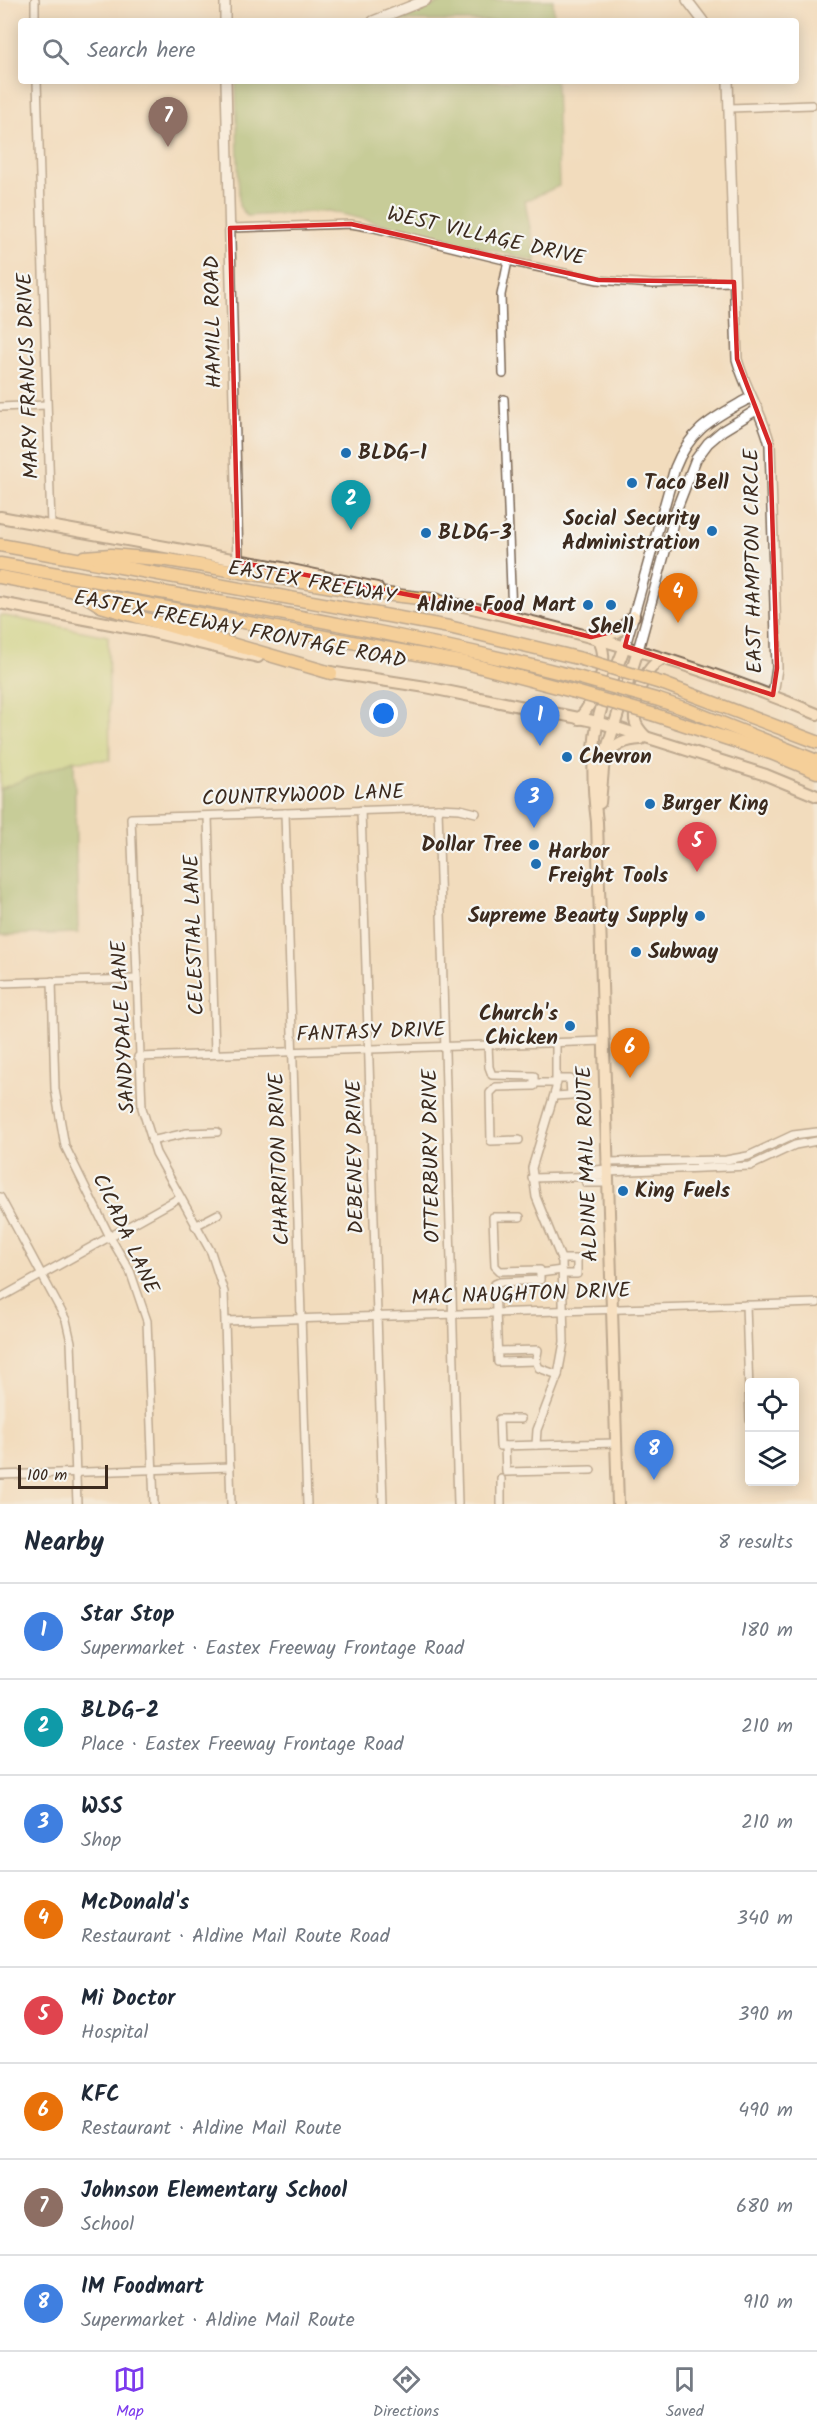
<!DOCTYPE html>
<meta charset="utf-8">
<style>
:root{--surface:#fff;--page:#f6f6f7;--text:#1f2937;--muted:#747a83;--line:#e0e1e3;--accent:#7c3aed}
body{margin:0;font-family:Kalam,sans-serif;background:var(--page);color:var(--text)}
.controls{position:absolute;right:18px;bottom:18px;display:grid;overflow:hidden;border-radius:6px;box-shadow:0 3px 15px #0003}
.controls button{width:54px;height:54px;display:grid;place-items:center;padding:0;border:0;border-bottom:2px solid var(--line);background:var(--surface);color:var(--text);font:30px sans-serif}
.scale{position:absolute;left:18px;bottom:15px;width:90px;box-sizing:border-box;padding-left:6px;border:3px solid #3b2a1e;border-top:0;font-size:16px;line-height:21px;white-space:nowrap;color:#3b2a1e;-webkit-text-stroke:4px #f6f6f2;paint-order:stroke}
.you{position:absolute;left:384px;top:714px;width:21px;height:21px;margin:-15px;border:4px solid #fff;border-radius:50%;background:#1a73e8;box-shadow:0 0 0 9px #1a73e833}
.badge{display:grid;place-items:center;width:39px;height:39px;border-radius:50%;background:var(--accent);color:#fff;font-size:20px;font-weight:700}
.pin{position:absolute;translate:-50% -50px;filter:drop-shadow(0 2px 3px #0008)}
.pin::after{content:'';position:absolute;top:32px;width:21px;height:18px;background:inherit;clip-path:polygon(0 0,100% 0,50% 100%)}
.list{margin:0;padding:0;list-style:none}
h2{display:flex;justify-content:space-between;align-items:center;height:78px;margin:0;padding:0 24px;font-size:26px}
h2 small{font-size:20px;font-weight:400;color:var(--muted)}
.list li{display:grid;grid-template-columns:39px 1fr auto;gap:18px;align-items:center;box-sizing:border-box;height:96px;padding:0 24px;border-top:2px solid var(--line)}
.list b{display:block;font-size:22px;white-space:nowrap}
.list p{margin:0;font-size:20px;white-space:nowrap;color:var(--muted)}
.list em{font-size:20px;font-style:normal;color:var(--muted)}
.icon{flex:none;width:33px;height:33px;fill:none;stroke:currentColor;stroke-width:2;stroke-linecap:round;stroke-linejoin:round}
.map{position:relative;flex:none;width:817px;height:1504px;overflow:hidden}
.search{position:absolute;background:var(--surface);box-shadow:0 3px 15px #0003;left:18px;right:18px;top:18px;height:66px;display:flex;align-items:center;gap:15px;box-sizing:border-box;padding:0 21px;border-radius:6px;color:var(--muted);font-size:22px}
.sheet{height:846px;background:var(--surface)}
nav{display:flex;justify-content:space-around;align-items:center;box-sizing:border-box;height:84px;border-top:2px solid var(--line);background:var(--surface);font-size:16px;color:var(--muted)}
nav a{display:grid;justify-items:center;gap:3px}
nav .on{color:var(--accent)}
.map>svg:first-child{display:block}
.green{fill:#bad77c;stroke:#7a804d;stroke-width:1.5}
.forest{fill:#93b86c;stroke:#677145;stroke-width:1.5}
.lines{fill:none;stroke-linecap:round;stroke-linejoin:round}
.minor-casing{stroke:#7b6856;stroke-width:10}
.tertiary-casing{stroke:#7b6856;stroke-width:12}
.secondary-casing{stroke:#7b6856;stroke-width:14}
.motorway-casing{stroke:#7b6856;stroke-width:15}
.minor{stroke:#fff;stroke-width:7}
.tertiary{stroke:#fff;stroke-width:9}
.secondary{stroke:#fde5c5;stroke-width:10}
.motorway{stroke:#f9be6d;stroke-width:12}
.motorway-bridge-casing{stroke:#7b6856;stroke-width:15;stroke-linecap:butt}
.motorway-bridge{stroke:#f9be6d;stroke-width:12}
.marked{fill:none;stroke:#d62828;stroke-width:4.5;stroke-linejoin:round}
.poi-dot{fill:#1f6fb2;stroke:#f6f6f2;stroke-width:2}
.labels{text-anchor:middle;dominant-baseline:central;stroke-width:4.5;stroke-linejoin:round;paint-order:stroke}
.street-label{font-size:21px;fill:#3b2a1e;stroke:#f6f6f2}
.poi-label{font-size:21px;font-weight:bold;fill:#3b2a1e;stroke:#f6f6f2;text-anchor:start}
</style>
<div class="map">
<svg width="817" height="1504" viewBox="0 0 817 1504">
<rect width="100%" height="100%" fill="#f6f6f2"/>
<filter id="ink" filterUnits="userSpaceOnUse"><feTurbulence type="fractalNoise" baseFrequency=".0167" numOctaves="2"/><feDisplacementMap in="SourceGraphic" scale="12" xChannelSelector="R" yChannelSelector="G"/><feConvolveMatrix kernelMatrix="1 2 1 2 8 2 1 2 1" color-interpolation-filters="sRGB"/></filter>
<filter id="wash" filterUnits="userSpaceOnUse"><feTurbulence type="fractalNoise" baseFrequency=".008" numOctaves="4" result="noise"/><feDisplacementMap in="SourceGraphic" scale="24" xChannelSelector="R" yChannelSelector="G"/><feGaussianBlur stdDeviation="1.35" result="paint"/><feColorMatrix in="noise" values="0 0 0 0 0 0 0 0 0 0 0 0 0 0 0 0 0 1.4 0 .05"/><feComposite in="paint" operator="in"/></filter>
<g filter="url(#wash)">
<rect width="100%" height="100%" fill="#f2dcbd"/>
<path class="green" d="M 0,615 L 108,636 L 110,760 L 74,761 L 78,933 L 0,935 Z"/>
<g class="forest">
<path d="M 447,0 L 553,0 L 554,21 L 395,21 Z"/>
<path d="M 236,81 L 556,81 L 559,186 L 525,201 L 536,261 L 329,211 L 247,216 L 239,206 Z"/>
<path d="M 74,760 L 78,933 L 0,935 L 0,789 Z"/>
</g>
</g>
<g filter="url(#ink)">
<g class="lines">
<g class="minor-casing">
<g id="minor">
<path d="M 35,0 L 35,21"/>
<path d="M 37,81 L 51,526"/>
<path d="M 730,108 L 812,105"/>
<path d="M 230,228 L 351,224 L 374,228 L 508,261 L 598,280 L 653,284 L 734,282"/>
<path d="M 503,374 L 501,295 L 508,261"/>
<path d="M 504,399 L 512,616"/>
<path d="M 0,407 L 46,405"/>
<path d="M 438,808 L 458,1504"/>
<path d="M 361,810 L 383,1504"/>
<path d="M 285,813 L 307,1504"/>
<path d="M 208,816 L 215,1053"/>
<path d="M 52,981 L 55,1089 L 65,1146 L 110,1237 L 130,1271 L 147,1321 L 154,1504"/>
<path d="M 0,983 L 137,979"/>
<path d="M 488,1045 L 489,1067 L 492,1075 L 534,1076 L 534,1086 L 496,1087 L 490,1093 L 491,1141 L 519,1140"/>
<path d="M 138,1057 L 604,1041"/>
<path d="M 534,1083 L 557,1083"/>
<path d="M 555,1096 L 571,1095 L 570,1079 L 557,1079"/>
<path d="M 151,1141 L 187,1133 L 217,1132"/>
<path d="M 606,1162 L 726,1160 L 748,1156 L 793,1135 L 817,1132"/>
<path d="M 607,1172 L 750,1166 L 795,1145 L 817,1141"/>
<path d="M 584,1176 L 586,1183 L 607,1183"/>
<path d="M 584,1176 L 584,1171 L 607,1169"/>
<path d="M 532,1178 L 607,1176"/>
<path d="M 0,1197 L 66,1320 L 71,1342 L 77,1504"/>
<path d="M 195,1226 L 218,1214"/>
<path d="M 561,1259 L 577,1259 L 577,1274 L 563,1274"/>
<path d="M 540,1273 L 562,1270"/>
<path d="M 0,1298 L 179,1198"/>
<path d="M 746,1305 L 750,1420"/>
<path d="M 226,1321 L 817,1303"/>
<path d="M 497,1351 L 538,1350 L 536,1361 L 498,1362 L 495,1285 L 495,1284 L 500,1282 L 540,1280 L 540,1270 L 500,1271 L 495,1266 L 493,1217 L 520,1217"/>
<path d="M 536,1361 L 539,1368 L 558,1375"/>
<path d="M 521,1419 L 499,1419 L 500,1446 L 616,1443"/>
<path d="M 536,1445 L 537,1430 L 558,1375 L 564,1342 L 562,1261 L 536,1197 L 532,1168 L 556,1088 L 556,1043"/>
<path d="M 505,1446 L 506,1472 L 591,1470"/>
<path d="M 0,1475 L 230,1467"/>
<path d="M 501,1479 L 501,1504"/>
<path d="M 231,1504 L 224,1292 L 211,1252 L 156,1153 L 142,1108 L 131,818 L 438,808 L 460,809 L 476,813"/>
</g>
</g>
<g class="tertiary-casing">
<g id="tertiary">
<path d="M 225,0 L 225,21"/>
<path d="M 687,0 L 703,21"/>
<path d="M 373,21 L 426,0"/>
<path d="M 226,81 L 238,562"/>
<path d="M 728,81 L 737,359 C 745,389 763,414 770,445 L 777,668 L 773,695"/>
<path d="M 625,646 L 675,468 C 691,427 715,418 751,397"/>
<path d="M 638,650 L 677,508 L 696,459 L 708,443 L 722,431 L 758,409"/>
</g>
</g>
<g class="secondary-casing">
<g id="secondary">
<path d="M 0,517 L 282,568 L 377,588"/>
<path d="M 430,599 C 562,626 693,662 817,714"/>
<path d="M 0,603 L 143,630 L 258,657"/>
<path d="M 596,636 L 617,632 L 634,616"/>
<path d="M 323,671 L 426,687 L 598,722 L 766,775 L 817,796"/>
<path d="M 579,719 C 595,701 612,661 598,639"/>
<path d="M 645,736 C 641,732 636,727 635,720 C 633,700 644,668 662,659"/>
<path d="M 606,756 C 616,744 625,740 641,739"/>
<path d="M 600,803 L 604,758 L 638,650"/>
<path d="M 618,1504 L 597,822 C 593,790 591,757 597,725 C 602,698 616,671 625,646"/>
</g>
</g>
<g class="motorway-casing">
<g id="motorway">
<path d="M 0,545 L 449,627 L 582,659"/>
<path d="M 84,557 L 111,555 L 168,560 L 357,591 L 437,600"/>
<path d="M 0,564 C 193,598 386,628 577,677"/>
<path d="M 0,577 L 466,663 L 572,691"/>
<path d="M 87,597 L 101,606 L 331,673"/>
<path d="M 664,684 L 817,742"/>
<path d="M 659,700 L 686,709 L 817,761"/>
<path d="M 655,715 L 771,753 L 817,772"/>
</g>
</g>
<use href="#minor" class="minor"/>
<use href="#tertiary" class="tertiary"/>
<use href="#secondary" class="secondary"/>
<use href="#motorway" class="motorway"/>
<g class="motorway-bridge-casing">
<g id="motorway-bridge">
<path d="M 582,659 L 664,684"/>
<path d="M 577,677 L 659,700"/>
<path d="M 572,691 L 655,715"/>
</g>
</g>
<use href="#motorway-bridge" class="motorway-bridge"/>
</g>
</g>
<path d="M0 0H817V1504H0ZM 351,224 L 598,280 L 734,282 L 737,359 L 770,445 L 777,668 L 773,695 L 625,646 L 630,627 L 591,637 L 467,606 L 238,562 L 230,228 Z" fill="#f2dcbd" fill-opacity=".55" fill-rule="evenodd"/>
<path class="marked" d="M 351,224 L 598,280 L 734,282 L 737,359 L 770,445 L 777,668 L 773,695 L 625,646 L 630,627 L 591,637 L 467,606 L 238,562 L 230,228 Z"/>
<g class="poi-dot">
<circle cx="346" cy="453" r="6"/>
<circle cx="632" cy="483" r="6"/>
<circle cx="712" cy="531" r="6"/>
<circle cx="426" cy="533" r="6"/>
<circle cx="588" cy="605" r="6"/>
<circle cx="611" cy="605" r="6"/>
<circle cx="567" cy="757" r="6"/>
<circle cx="650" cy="804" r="6"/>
<circle cx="534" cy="845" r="6"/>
<circle cx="536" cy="864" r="6"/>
<circle cx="700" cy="916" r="6"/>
<circle cx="636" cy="952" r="6"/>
<circle cx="570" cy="1026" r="6"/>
<circle cx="623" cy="1191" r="6"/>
</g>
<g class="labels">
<g class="street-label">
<text transform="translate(486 237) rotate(13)">WEST VILLAGE DRIVE</text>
<text transform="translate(214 322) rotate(-91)">HAMILL ROAD</text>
<text transform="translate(29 376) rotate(-92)">MARY FRANCIS DRIVE</text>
<text transform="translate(754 561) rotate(-91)">EAST HAMPTON CIRCLE</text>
<text transform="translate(312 583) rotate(10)">EASTEX FREEWAY</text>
<text transform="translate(240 630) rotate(11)">EASTEX FREEWAY FRONTAGE ROAD</text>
<text transform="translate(303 796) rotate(-2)">COUNTRYWOOD LANE</text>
<text transform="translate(195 935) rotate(-92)">CELESTIAL LANE</text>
<text transform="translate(124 1027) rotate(-93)">SANDYDALE LANE</text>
<text transform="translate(371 1033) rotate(-2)">FANTASY DRIVE</text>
<text transform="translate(432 1156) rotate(-91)">OTTERBURY DRIVE</text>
<text transform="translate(356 1157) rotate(-91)">DEBENEY DRIVE</text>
<text transform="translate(280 1159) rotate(-92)">CHARRITON DRIVE</text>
<text transform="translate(588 1164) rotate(-92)">ALDINE MAIL ROUTE</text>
<text transform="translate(125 1234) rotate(65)">CICADA LANE</text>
<text transform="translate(521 1295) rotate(-2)">MAC NAUGHTON DRIVE</text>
</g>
<g class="poi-label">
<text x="358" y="453">BLDG-1</text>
<text x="644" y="483">Taco Bell</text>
<text x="700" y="519" text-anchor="end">Social Security<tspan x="700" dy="24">Administration</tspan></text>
<text x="438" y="533">BLDG-3</text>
<text x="576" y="605" text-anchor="end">Aldine Food Mart</text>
<text x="611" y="627" text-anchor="middle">Shell</text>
<text x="579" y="757">Chevron</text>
<text x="662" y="804">Burger King</text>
<text x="522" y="845" text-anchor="end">Dollar Tree</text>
<text x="548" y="852">Harbor<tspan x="548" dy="24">Freight Tools</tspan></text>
<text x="688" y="916" text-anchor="end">Supreme Beauty Supply</text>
<text x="648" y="952">Subway</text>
<text x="558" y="1014" text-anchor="end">Church's<tspan x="558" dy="24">Chicken</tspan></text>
<text x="635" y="1191">King Fuels</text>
</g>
</g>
</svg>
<div class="controls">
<button><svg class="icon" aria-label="locate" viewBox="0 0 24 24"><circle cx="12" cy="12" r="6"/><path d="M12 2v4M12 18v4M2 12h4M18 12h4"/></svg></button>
<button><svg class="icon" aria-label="layers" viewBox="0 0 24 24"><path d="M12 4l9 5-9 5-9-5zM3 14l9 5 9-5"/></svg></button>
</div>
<div class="scale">100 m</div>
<div class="you"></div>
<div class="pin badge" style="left:540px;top:746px;background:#3f7fe0">1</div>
<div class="pin badge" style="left:351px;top:530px;background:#0f9aa8">2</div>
<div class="pin badge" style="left:534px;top:828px;background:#3f7fe0">3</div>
<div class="pin badge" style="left:678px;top:623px;background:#e8710a">4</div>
<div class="pin badge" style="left:697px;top:872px;background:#e0444e">5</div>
<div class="pin badge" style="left:630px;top:1078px;background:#e8710a">6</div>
<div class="pin badge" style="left:168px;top:147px;background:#8d6e63">7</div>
<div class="pin badge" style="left:654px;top:1480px;background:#3f7fe0">8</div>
<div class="search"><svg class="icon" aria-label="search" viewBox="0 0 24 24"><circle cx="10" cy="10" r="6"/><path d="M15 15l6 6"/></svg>Search here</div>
</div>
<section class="sheet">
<h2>Nearby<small>8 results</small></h2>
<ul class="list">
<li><span class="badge" style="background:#3f7fe0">1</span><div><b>Star Stop</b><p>Supermarket · Eastex Freeway Frontage Road</p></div><em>180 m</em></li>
<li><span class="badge" style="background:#0f9aa8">2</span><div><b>BLDG-2</b><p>Place · Eastex Freeway Frontage Road</p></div><em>210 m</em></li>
<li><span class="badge" style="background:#3f7fe0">3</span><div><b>WSS</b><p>Shop</p></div><em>210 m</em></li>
<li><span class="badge" style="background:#e8710a">4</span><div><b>McDonald's</b><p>Restaurant · Aldine Mail Route Road</p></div><em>340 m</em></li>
<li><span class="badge" style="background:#e0444e">5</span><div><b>Mi Doctor</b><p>Hospital</p></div><em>390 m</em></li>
<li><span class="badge" style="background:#e8710a">6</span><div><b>KFC</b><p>Restaurant · Aldine Mail Route</p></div><em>490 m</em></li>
<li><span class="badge" style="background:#8d6e63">7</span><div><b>Johnson Elementary School</b><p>School</p></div><em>680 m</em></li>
<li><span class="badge" style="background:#3f7fe0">8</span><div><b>IM Foodmart</b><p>Supermarket · Aldine Mail Route</p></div><em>910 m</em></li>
</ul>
</section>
<nav>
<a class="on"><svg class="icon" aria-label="map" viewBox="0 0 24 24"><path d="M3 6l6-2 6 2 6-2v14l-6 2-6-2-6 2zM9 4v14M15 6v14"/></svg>Map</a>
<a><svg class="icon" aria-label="directions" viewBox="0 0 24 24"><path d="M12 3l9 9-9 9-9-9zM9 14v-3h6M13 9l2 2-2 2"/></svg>Directions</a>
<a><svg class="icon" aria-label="saved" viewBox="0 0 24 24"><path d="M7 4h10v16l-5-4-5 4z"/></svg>Saved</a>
</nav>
